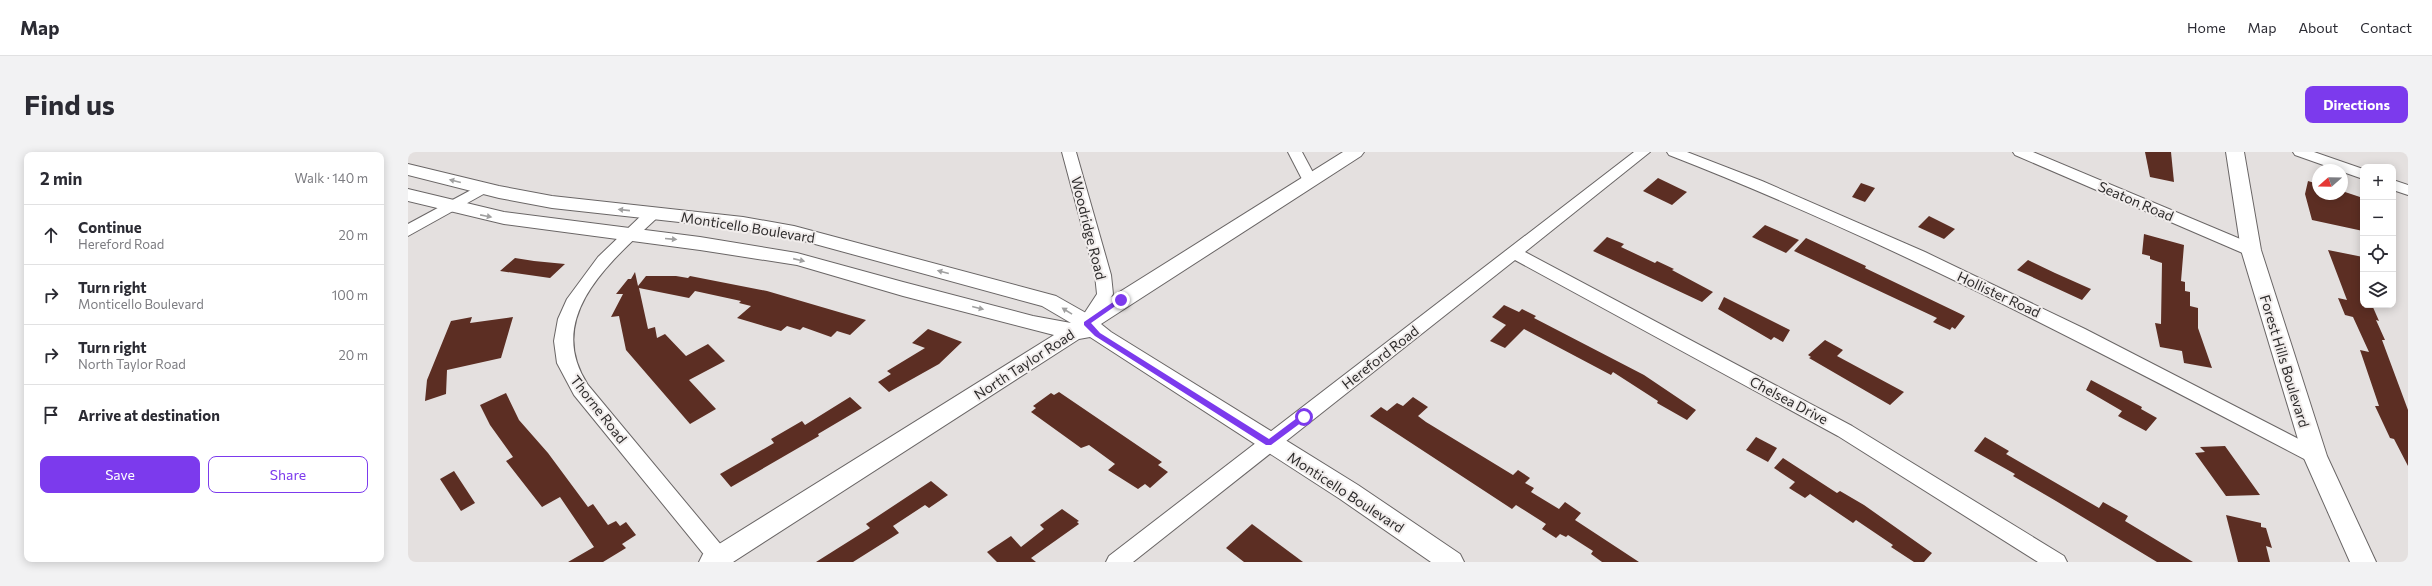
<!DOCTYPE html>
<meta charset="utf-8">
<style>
:root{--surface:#fff;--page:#f2f2f3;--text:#2b2b33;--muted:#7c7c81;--line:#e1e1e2;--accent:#7c3aed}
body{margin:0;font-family:Commissioner,sans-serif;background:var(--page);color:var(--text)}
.controls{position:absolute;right:12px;top:12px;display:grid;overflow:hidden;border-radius:8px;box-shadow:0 2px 10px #0003}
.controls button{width:36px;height:36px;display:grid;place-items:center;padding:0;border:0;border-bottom:1px solid var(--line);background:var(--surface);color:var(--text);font:20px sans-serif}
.compass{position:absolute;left:1904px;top:12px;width:36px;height:36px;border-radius:50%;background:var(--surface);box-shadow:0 2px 10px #0003;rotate:250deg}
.stop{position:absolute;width:12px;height:12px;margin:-9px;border:3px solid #7c3aed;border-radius:50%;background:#fff}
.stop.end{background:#7c3aed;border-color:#fff;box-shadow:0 1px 4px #0008}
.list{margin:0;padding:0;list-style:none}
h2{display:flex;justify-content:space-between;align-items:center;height:52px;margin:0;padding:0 16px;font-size:17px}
h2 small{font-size:13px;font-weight:400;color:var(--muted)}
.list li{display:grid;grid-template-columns:26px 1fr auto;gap:12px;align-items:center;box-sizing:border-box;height:60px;padding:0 16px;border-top:1px solid var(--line)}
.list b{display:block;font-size:15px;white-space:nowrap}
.list p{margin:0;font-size:13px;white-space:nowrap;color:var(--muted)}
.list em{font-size:13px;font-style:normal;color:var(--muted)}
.actions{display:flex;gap:8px;padding:12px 16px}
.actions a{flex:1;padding:9px 0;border:1px solid var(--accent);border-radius:8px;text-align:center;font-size:14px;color:var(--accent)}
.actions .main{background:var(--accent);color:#fff}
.icon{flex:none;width:22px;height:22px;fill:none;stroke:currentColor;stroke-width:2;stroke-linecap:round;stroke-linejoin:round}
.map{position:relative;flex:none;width:2000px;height:410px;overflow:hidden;border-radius:8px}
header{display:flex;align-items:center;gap:24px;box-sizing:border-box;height:56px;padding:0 20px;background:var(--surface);border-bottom:1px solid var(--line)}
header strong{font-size:19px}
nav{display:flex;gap:22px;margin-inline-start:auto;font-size:14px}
.intro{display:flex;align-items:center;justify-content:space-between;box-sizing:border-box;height:96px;padding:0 24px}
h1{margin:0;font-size:28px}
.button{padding:10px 18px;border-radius:8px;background:var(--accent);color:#fff;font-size:14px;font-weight:700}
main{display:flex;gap:24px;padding:0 24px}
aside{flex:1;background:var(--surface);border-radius:8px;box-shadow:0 2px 10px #0003}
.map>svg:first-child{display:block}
.building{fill:#5c2e23}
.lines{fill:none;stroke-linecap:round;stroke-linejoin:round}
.street-casing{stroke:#6a6666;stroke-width:2}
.secondary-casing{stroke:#6a6666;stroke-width:2}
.street{fill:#fff;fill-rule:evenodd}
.secondary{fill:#fff;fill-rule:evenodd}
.oneway{fill:#a0a0a0}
.route{fill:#7c3aed}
.labels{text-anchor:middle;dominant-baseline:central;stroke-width:4;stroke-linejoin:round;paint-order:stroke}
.street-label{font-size:14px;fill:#2d2b2b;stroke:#f1edec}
</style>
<header>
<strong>Map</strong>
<nav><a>Home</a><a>Map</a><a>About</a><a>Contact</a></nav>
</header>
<div class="intro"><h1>Find us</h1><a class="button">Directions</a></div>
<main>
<aside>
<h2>2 min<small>Walk · 140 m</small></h2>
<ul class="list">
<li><svg class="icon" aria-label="ahead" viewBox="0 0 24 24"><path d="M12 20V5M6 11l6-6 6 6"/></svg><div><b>Continue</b><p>Hereford Road</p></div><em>20 m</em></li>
<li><svg class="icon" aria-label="right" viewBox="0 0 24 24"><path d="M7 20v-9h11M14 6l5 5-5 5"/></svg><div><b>Turn right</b><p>Monticello Boulevard</p></div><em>100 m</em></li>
<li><svg class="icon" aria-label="right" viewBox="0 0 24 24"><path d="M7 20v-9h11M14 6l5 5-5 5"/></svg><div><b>Turn right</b><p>North Taylor Road</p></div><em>20 m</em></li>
<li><svg class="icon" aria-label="arrive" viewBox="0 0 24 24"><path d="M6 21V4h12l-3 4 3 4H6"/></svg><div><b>Arrive at destination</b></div></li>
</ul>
<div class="actions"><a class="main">Save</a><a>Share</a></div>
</aside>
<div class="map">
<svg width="2000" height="410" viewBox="0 0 2000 410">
<rect width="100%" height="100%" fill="#e4e0df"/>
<g class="building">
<path d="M 1737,0 L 1763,0 L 1766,30 L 1742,25 Z"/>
<path d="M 1250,26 L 1279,40 L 1264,53 L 1235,39 Z"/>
<path d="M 1900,29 L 1910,32 L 1910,42 L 1934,42 L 1934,39 L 1955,46 L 1955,79 L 1904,68 L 1897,42 Z"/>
<path d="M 1453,31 L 1467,36 L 1457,50 L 1444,45 Z"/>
<path d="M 1521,64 L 1547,77 L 1536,87 L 1510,75 Z"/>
<path d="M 1357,73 L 1391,88 L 1378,101 L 1344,85 Z"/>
<path d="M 1736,82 L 1776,93 L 1773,129 L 1777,130 L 1777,139 L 1782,140 L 1782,154 L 1790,156 L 1790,176 L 1804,216 L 1776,211 L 1774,199 L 1752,195 L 1747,171 L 1753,172 L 1754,111 L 1742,107 L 1742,104 L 1734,102 Z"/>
<path d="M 1199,85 L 1216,92 L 1213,95 L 1247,111 L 1249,109 L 1266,117 L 1264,118 L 1305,140 L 1294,150 L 1185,99 Z"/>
<path d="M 1398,86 L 1458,114 L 1457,116 L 1557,164 L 1547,177 L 1544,175 L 1542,178 L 1525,170 L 1529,166 L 1386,99 Z"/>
<path d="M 1920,98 L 1955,105 L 1955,153 L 1964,153 L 1971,169 L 1968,168 L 1977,188 L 1974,188 L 2000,258 L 2000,314 L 1986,287 L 1982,286 L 1967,254 L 1971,254 L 1952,198 L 1961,200 L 1945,165 L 1937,163 L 1930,146 L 1939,148 Z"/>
<path d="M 107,106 L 126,109 L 157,112 L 142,126 L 92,119 Z"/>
<path d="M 1620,108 L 1647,121 L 1683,137 L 1674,148 L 1609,118 Z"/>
<path d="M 227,120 L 230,134 L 238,124 L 268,124 L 280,126 L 282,124 L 359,139 L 458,168 L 442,183 L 429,179 L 423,185 L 395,175 L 392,178 L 379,174 L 373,179 L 329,166 L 343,154 L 331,151 L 333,149 L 287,139 L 281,146 L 231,136 L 240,177 L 247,175 L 249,186 L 257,182 L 278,204 L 300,192 L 317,209 L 281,228 L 308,257 L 282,272 L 218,198 L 211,164 L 203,165 L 215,142 L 208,142 L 220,127 L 223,127 Z"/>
<path d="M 1316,145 L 1382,178 L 1375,190 L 1366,185 L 1363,188 L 1310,157 Z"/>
<path d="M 1096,153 L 1111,160 L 1114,157 L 1128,164 L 1126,166 L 1236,223 L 1288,258 L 1279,268 L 1249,251 L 1250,249 L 1205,220 L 1203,223 L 1116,177 L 1097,196 L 1082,189 L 1098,173 L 1084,165 Z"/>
<path d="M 64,165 L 62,171 L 105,165 L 93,206 L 39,218 L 38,242 L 17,249 L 19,228 L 43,169 Z"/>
<path d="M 520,177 L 554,190 L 531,212 L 481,240 L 470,230 L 483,222 L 479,219 L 517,196 L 504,191 Z"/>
<path d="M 1417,188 L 1435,198 L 1429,204 L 1496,240 L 1482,253 L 1401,206 L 1403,205 L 1400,203 Z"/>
<path d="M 1683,228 L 1734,255 L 1733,257 L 1749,266 L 1738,279 L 1710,264 L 1714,259 L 1678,238 Z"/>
<path d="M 651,240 L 754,310 L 750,313 L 760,320 L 742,336 L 737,332 L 730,337 L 700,318 L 707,312 L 681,293 L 673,296 L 623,260 L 628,256 L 625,254 L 643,241 L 646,243 Z"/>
<path d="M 98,241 L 111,268 L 140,301 L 180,355 L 185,352 L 200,373 L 208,369 L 212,374 L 218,370 L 228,383 L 214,392 L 218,396 L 195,410 L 160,410 L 186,395 L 152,345 L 134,355 L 98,309 L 105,305 L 82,273 L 72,253 Z"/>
<path d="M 442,245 L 454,256 L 410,282 L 411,284 L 323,335 L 312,322 L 366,291 L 363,287 L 394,269 L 397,273 Z"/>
<path d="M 1005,245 L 1020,255 L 1010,264 L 1018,270 L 1105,323 L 1110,318 L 1122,326 L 1117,331 L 1126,336 L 1123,340 L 1151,357 L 1157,350 L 1173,361 L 1167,368 L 1231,410 L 1194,410 L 1183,402 L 1185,399 L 1160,383 L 1158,385 L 1152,382 L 1148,386 L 1134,377 L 1138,372 L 1108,353 L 1104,357 L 962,264 L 973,255 L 979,259 L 989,251 L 995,254 Z"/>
<path d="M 1348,285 L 1369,296 L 1360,310 L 1338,298 Z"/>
<path d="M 1577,285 L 1601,299 L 1598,302 L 1691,356 L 1695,350 L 1720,364 L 1717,369 L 1785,410 L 1749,410 L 1648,349 L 1605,324 L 1607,322 L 1566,299 Z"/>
<path d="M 1817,294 L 1852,343 L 1818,344 L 1787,301 L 1797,300 L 1792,295 Z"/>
<path d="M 1375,306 L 1429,341 L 1432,339 L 1456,353 L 1524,401 L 1516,410 L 1506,410 L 1483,395 L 1485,393 L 1448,368 L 1445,371 L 1402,342 L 1397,346 L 1381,336 L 1387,330 L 1366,316 Z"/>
<path d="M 46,319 L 67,351 L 53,359 L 32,327 Z"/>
<path d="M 523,329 L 540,343 L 521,356 L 517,353 L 485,374 L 491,381 L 445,410 L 408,410 L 462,376 L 458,372 Z"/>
<path d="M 654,357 L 671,369 L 669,370 L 671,372 L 623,406 L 628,410 L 589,410 L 579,400 L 603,384 L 613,395 L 636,377 L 632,373 Z"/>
<path d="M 1818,363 L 1853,371 L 1853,375 L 1858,376 L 1864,396 L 1858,394 L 1862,410 L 1830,410 Z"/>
<path d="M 844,372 L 895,410 L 836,410 L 818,396 Z"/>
</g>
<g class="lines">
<g class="street-casing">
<g id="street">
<path d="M 654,0 L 668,0 L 703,123 L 705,142 L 685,175 L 679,177 L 673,175 L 670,171 L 689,142 L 687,123 Z"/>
<path d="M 880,0 L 894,0 L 909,28 L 906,31 L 896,31 Z"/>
<path d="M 1226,0 L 1242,0 L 1117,100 L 1444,274 L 1656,404 L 1659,410 L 1630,410 L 1430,284 L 1107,108 L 725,410 L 698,410 L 701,404 Z"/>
<path d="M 1259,0 L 1279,0 L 1354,29 L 1517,100 L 1677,177 L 1914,299 L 1917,304 L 1914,309 L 1907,312 L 1900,309 C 1690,199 1482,89 1261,3 Z"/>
<path d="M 1605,0 L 1625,0 L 1849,94 L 1851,98 L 1849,102 L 1837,102 L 1607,3 Z"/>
<path d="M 1885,0 L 1906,0 L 1955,17 L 1955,27 L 1887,3 Z"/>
<path d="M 1985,28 L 2000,33 L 2000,43 L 1985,38 Z"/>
<path d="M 76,31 L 81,33 L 84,36 L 81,39 L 0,84 L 0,72 Z"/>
<path d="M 244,57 L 250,59 L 252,62 L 250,65 C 203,109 135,165 180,233 L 319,400 L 322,406 L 320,410 L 302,410 L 166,243 L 149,211 L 146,189 L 150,167 L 159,147 L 190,105 L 238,59 Z"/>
</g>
</g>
<g class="secondary-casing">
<g id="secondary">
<path d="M 935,0 L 956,0 L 953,4 L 693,172 L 703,180 L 950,333 L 1052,402 L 1056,410 L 1023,410 L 932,347 L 682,185 L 671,187 L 325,410 L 291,410 L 295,402 L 646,183 L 495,144 L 389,113 L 292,98 L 96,72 L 0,49 L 0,37 L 96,60 L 292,85 L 389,101 L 495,130 L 625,164 L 663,171 L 634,154 L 385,86 L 335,77 L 144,56 L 91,46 L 0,23 L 0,12 L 91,34 L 144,44 L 335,65 L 386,74 L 648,144 L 678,161 Z"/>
<path d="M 1818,0 L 1836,0 L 1853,98 L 1919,304 L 1968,410 L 1942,410 L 1895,304 L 1833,98 Z"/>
</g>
</g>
<use href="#street" class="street"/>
<use href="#secondary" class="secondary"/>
</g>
<defs><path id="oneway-solid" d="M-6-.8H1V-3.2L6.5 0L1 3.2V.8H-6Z"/></defs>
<g class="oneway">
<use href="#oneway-solid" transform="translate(47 29) rotate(-166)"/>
<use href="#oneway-solid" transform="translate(216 58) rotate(-174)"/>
<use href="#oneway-solid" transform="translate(78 64) rotate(11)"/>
<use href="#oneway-solid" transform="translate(263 87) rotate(5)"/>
<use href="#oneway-solid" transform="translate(391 108) rotate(13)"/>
<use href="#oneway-solid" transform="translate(535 120) rotate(-165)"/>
<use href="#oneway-solid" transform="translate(570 156) rotate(14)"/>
<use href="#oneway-solid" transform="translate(659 159) rotate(-148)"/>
</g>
<path class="route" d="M 711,146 L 716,148 L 683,171 L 692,181 L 861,287 L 893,263 L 898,263 L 898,267 L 863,293 L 858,293 L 687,184 L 676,173 L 676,170 Z"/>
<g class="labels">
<g class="street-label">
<text transform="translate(1728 49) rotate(23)">Seaton Road</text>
<text transform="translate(340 75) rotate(9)">Monticello Boulevard</text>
<text transform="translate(681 76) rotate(76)">Woodridge Road</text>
<text transform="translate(1591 142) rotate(25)">Hollister Road</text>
<text transform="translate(972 205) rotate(-38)">Hereford Road</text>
<text transform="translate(1877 209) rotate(73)">Forest Hills Boulevard</text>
<text transform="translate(616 212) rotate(-33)">North Taylor Road</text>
<text transform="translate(1381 248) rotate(28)">Chelsea Drive</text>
<text transform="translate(191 257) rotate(52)">Thorne Road</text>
<text transform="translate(938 340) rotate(33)">Monticello Boulevard</text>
</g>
</g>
</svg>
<div class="controls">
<button>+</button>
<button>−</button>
<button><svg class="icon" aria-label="locate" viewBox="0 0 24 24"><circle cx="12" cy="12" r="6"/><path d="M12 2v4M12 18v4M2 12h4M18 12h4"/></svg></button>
<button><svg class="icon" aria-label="layers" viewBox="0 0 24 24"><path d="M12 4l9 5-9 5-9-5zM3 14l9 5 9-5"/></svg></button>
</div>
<svg class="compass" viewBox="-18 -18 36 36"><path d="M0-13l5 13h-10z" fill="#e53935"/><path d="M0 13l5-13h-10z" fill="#7c7c81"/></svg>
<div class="stop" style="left:896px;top:265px"></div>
<div class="stop end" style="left:713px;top:148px"></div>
</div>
</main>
